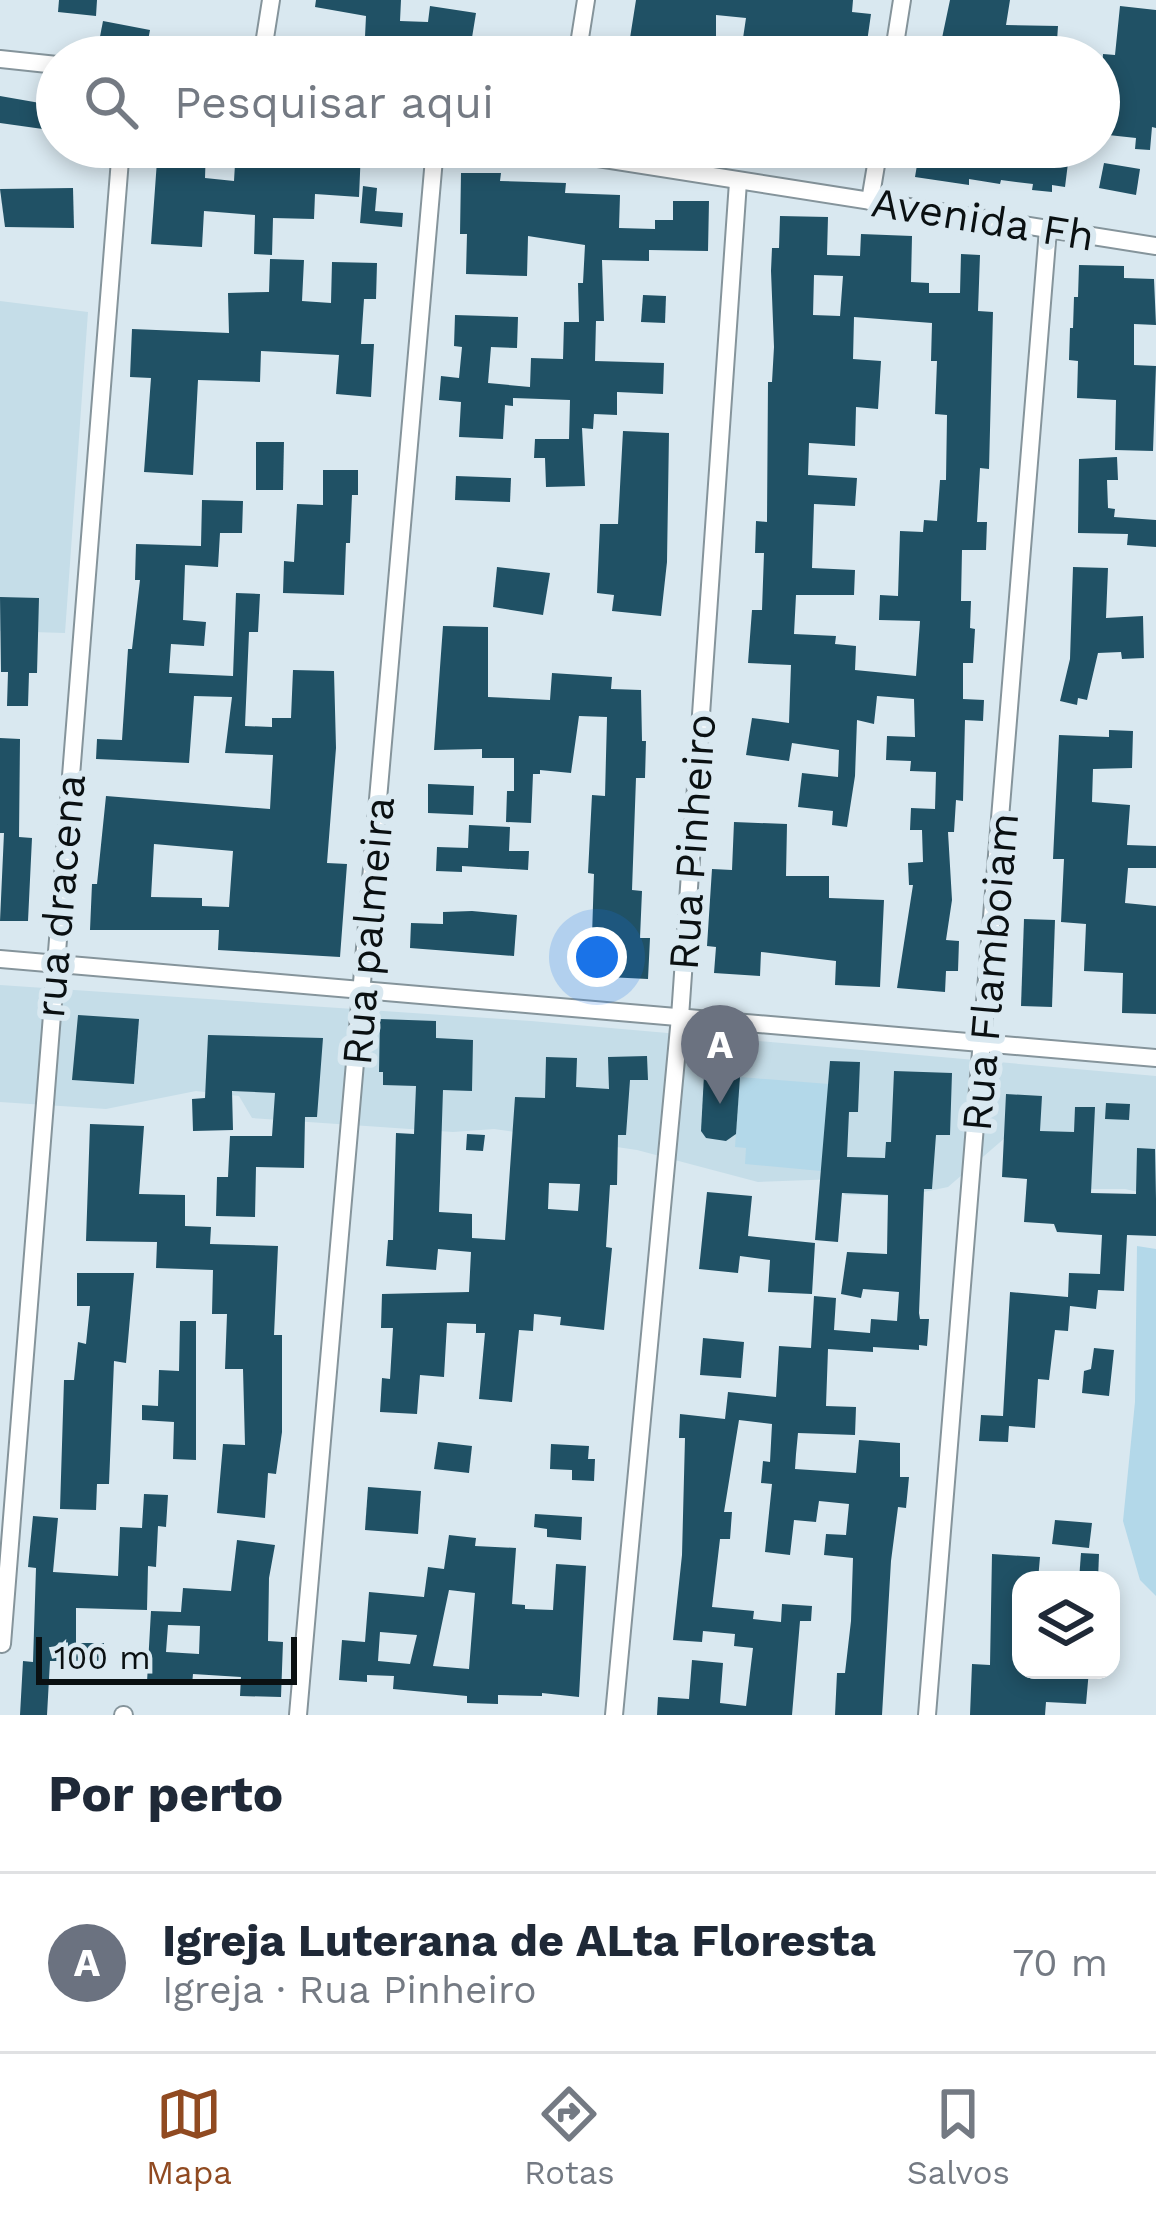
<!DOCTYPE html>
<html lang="pt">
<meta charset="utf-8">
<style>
:root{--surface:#fff;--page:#f6f6f7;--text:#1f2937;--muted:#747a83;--line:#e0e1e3;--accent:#904a21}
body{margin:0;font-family:"Work Sans",sans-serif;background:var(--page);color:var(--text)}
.controls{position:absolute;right:36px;bottom:36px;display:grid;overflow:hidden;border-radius:24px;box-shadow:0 6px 18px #0003}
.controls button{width:108px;height:108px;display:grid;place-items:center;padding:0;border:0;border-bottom:3px solid var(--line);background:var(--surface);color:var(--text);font:60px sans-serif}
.scale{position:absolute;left:36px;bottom:30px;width:261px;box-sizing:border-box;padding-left:12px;border:6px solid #0a1012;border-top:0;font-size:33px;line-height:42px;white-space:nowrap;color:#0a1012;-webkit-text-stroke:9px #d9e8f0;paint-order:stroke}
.you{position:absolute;left:597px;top:957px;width:42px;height:42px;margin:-30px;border:9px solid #fff;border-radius:50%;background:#1a73e8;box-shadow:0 0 0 18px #1a73e833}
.badge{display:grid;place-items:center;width:78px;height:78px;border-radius:50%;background:var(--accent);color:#fff;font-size:39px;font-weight:700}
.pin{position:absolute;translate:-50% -99px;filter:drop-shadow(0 3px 6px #0008)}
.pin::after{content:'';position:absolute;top:63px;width:42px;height:36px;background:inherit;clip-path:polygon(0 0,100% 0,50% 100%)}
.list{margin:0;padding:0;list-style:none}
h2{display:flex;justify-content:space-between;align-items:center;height:156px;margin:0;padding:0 48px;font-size:51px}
h2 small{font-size:39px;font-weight:400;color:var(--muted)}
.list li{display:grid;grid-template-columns:78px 1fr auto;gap:36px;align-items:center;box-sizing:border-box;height:180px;padding:0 48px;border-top:3px solid var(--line)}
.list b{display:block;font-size:45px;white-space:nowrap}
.list p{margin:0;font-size:39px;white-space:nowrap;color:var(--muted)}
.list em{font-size:39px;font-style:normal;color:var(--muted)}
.icon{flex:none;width:66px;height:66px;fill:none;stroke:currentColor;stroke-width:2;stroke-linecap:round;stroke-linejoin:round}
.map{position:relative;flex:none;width:1156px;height:1715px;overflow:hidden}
.search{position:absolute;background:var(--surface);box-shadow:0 6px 18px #0003;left:36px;right:36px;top:36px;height:132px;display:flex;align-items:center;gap:30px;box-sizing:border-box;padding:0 42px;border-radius:66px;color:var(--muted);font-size:45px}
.sheet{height:336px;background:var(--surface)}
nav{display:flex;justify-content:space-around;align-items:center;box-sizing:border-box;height:168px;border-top:3px solid var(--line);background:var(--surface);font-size:33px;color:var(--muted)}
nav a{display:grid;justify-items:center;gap:6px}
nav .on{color:var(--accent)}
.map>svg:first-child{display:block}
.built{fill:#c5dde8}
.green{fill:#b3d8e9}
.building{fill:#205165;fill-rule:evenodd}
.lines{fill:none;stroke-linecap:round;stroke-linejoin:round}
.street-casing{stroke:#85949b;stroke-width:20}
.street{stroke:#fff;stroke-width:16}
.labels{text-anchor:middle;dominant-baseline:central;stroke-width:12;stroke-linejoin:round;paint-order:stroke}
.street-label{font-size:42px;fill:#0a1012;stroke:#d9e8f0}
</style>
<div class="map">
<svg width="1156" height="1715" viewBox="0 0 1156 1715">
<rect width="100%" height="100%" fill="#d9e8f0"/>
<g class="built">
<path d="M 0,301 L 88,312 L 65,633 L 0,631 Z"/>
<path d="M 0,985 L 531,1021 L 1156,1076 L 1156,1196 L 1125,1189 L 1063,1189 L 1006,1137 L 948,1187 L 904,1196 L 845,1195 L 838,1179 L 758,1182 L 637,1150 L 494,1129 L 453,1132 L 252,1118 L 239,1096 L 196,1091 L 106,1109 L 0,1102 Z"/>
</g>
<g class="green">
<path d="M 740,1077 L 829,1084 L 821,1171 L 745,1164 L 746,1148 L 735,1147 Z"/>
<path d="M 1137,1246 L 1156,1249 L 1156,1596 L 1140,1580 L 1123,1521 L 1135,1402 Z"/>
</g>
<g class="building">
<path d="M 59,0 L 97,0 L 96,16 L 58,12 Z"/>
<path d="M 316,0 L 401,0 L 400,21 L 428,22 L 430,6 L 476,13 L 469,56 L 442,52 L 441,57 L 364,57 L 366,16 L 315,7 Z"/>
<path d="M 636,0 L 853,0 L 852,12 L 871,14 L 865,56 L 811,48 L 810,57 L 627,57 ZM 716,15 L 746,18 L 742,45 L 716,41 Z"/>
<path d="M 950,0 L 1010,0 L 1006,25 L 1058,26 L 1057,41 L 1001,39 L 997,57 L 938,57 Z"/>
<path d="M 1120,6 L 1156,10 L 1156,128 L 1152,127 L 1150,150 L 1135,149 L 1136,138 L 1099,134 L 1103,54 L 1115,55 Z"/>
<path d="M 103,21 L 150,30 L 145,56 L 98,47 Z"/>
<path d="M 0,96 L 57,106 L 57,131 L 0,123 Z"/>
<path d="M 158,147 L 206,147 L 205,178 L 234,181 L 236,147 L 361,150 L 359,197 L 315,194 L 314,219 L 273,218 L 272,255 L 254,254 L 255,215 L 204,211 L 202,247 L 151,244 Z"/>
<path d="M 778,147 L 828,147 L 828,161 L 778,158 Z"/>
<path d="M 920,147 L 1070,147 L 1065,187 L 1052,185 L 1052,192 L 1032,190 L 1033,184 L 1001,180 L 1000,184 L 969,179 L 969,185 L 915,177 Z"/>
<path d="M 1104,163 L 1140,169 L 1136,195 L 1099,188 Z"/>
<path d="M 461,173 L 501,173 L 500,181 L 566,183 L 565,193 L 620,195 L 619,228 L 655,229 L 655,220 L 673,220 L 673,201 L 709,201 L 708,251 L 649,250 L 649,261 L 602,260 L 604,321 L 596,321 L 595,361 L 664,363 L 663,394 L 617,392 L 617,415 L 594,414 L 593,429 L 582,428 L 585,486 L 546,487 L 545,458 L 534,458 L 535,439 L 569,439 L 570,400 L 513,398 L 513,406 L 505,405 L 503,439 L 459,437 L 461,402 L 439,400 L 441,376 L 459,378 L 462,347 L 454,346 L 455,315 L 518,317 L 517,348 L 491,347 L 488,383 L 530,387 L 531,358 L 563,359 L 564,322 L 579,322 L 578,283 L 583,283 L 585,245 L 528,236 L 527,276 L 466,274 L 467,234 L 460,234 Z"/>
<path d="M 363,186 L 377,188 L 375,211 L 403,213 L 402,227 L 360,223 Z"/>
<path d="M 73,188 L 74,228 L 5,227 L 0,189 Z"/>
<path d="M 780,216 L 828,217 L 827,255 L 860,256 L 861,234 L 912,236 L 911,282 L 929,283 L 929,293 L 960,293 L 961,254 L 980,255 L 978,311 L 993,312 L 989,469 L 980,468 L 977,522 L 987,522 L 986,550 L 962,550 L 961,601 L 971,601 L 970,628 L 975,629 L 973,663 L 963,663 L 963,699 L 984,700 L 983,721 L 965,720 L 963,801 L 956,800 L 954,832 L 948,832 L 952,900 L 946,940 L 959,941 L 958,971 L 946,971 L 945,992 L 897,988 L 913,885 L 909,885 L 908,863 L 923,862 L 922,830 L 910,830 L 911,808 L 935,809 L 936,772 L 910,771 L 911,761 L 886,760 L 887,736 L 915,737 L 914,699 L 877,696 L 874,724 L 857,720 L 855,776 L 847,827 L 832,825 L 833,811 L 798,807 L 802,773 L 838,777 L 839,750 L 792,743 L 789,761 L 746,755 L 752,718 L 789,723 L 791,665 L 748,663 L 752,610 L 762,610 L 764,553 L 755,553 L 756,521 L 767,522 L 768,382 L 772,382 L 774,347 L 771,271 L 772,248 L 779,248 ZM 814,275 L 843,276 L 840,316 L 813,315 ZM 854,317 L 932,323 L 931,361 L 937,361 L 935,414 L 947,415 L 946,480 L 940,480 L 937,521 L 924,520 L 923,532 L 900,531 L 898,596 L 880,595 L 879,620 L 920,621 L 916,676 L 855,670 L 856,646 L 835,644 L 836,636 L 794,634 L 796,595 L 854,595 L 855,570 L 812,568 L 814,504 L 855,506 L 857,478 L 808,475 L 809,443 L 855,446 L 856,407 L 878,409 L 881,361 L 853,359 Z"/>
<path d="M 270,259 L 304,260 L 302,301 L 331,303 L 332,262 L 377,263 L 376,299 L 364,299 L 361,344 L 374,344 L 371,397 L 336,394 L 339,355 L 261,351 L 260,382 L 198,380 L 193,475 L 144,472 L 151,378 L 130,377 L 132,329 L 229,333 L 228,293 L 269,292 Z"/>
<path d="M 1079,265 L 1124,266 L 1124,278 L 1154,279 L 1156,325 L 1134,324 L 1134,365 L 1156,366 L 1153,451 L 1115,450 L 1116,400 L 1077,398 L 1078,361 L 1069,360 L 1070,328 L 1073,328 L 1074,297 L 1078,297 Z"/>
<path d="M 643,295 L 666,296 L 665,323 L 641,322 Z"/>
<path d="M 623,431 L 669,433 L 667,562 L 661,616 L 612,611 L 614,595 L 597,593 L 600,524 L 618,524 Z"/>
<path d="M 256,442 L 284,442 L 283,490 L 256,490 Z"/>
<path d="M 1117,457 L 1118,480 L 1107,480 L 1108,508 L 1115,509 L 1114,517 L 1156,520 L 1156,547 L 1127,545 L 1128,534 L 1078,533 L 1079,459 Z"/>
<path d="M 323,470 L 358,470 L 358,495 L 352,495 L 350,543 L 346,543 L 344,595 L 283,593 L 284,561 L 294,562 L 297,504 L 323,505 Z"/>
<path d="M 456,476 L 511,478 L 510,502 L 455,500 Z"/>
<path d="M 202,500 L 243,501 L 242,533 L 220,533 L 218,567 L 185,565 L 183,620 L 206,622 L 204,646 L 171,644 L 169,673 L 233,676 L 236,593 L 260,594 L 258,632 L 249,632 L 245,726 L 272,727 L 272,718 L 291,718 L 293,670 L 334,671 L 336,748 L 327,863 L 347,864 L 340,957 L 218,950 L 219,930 L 90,930 L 92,884 L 97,884 L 106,796 L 270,809 L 273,755 L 225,753 L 232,697 L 194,696 L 189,763 L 96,759 L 97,739 L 122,740 L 128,649 L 132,649 L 140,580 L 135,580 L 136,544 L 201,546 ZM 154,844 L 233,851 L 229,907 L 202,906 L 202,898 L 151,897 Z"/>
<path d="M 497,567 L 550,573 L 543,615 L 493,607 Z"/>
<path d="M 1073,567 L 1108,568 L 1106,618 L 1143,616 L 1144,658 L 1122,659 L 1121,652 L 1098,653 L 1087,700 L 1078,698 L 1077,705 L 1060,701 L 1070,659 Z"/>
<path d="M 0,597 L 39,598 L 37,673 L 29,673 L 28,706 L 7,706 L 8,672 L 1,672 Z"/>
<path d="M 443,626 L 488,627 L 488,697 L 550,700 L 552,673 L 612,677 L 611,689 L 641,690 L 642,741 L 646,741 L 645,778 L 636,778 L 632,890 L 642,891 L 640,938 L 650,938 L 648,979 L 587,976 L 589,935 L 592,936 L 594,874 L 588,873 L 592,795 L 605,796 L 607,717 L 579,716 L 571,773 L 540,770 L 540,774 L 533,774 L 531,823 L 506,822 L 507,791 L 514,791 L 514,758 L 482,758 L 482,749 L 434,750 Z"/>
<path d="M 1109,730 L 1133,731 L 1132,768 L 1093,769 L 1092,802 L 1130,805 L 1127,845 L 1156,846 L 1156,868 L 1128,868 L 1125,903 L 1156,906 L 1156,1014 L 1122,1013 L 1123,973 L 1084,971 L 1086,924 L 1061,922 L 1064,859 L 1053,859 L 1059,735 L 1109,737 Z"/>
<path d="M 0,738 L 20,739 L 19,837 L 32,838 L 28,921 L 0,921 L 4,833 L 0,833 Z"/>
<path d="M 428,784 L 474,786 L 473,815 L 428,813 Z"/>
<path d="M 734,822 L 787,824 L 786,876 L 829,876 L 829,898 L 884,900 L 880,987 L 835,985 L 836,961 L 761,952 L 760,976 L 714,973 L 716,947 L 707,946 L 712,869 L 732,870 Z"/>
<path d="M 469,825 L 510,827 L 509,851 L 529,851 L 528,870 L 462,866 L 462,872 L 436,871 L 437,847 L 468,848 Z"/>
<path d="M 472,911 L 517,915 L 514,956 L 410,948 L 411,923 L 443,924 L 443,912 Z"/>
<path d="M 1024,919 L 1055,920 L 1052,1007 L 1021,1006 Z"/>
<path d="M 78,1015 L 139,1019 L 134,1084 L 72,1080 Z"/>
<path d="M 380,1019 L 436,1021 L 436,1038 L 473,1040 L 472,1091 L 443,1090 L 439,1212 L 472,1214 L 472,1238 L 505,1240 L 515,1097 L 545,1098 L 546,1057 L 577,1058 L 576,1087 L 609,1089 L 608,1057 L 647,1056 L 648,1080 L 630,1080 L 626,1135 L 618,1135 L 617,1185 L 610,1185 L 606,1247 L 612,1248 L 604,1330 L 560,1325 L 561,1317 L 534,1314 L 533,1331 L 519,1330 L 512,1402 L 479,1399 L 485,1333 L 476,1333 L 476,1324 L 447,1323 L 444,1377 L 420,1375 L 417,1414 L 380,1412 L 382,1378 L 390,1379 L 393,1328 L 381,1328 L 382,1294 L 469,1292 L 471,1252 L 438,1249 L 436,1270 L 386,1266 L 388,1240 L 393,1240 L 396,1133 L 414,1134 L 416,1086 L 383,1085 L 383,1072 L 379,1072 ZM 549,1183 L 580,1184 L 578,1211 L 548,1209 Z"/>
<path d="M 208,1035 L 323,1038 L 317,1117 L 305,1117 L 304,1168 L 256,1167 L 255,1217 L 216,1216 L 217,1177 L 228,1177 L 230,1136 L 272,1136 L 275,1093 L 232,1091 L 233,1130 L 193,1131 L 192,1099 L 205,1098 Z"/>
<path d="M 830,1061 L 860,1062 L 858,1112 L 849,1112 L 847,1157 L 885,1158 L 886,1142 L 891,1142 L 894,1071 L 952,1073 L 950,1135 L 936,1135 L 932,1189 L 924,1189 L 919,1313 L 920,1319 L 929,1319 L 927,1346 L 919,1345 L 919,1350 L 873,1347 L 873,1352 L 828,1349 L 826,1406 L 856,1407 L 855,1435 L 798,1433 L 796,1454 L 795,1469 L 856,1473 L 859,1440 L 900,1443 L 900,1477 L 909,1477 L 906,1508 L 898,1507 L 891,1561 L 882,1715 L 835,1715 L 837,1673 L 845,1673 L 851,1621 L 853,1558 L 824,1555 L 826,1534 L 846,1535 L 849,1504 L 819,1501 L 816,1522 L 794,1520 L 790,1555 L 765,1552 L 772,1484 L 761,1483 L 763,1461 L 770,1462 L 772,1424 L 739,1420 L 724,1512 L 732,1512 L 730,1539 L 720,1539 L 712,1607 L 754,1611 L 753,1619 L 781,1622 L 782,1604 L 812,1606 L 811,1621 L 800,1621 L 792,1715 L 657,1715 L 658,1697 L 689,1699 L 692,1660 L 723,1663 L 720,1703 L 746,1706 L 753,1648 L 734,1646 L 735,1634 L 703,1631 L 702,1642 L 673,1640 L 682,1555 L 685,1438 L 679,1438 L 680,1414 L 725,1419 L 728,1392 L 776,1397 L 779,1346 L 811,1348 L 814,1296 L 836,1298 L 834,1330 L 870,1333 L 871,1319 L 897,1321 L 899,1292 L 863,1289 L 861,1298 L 841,1294 L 847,1252 L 887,1254 L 888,1195 L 842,1193 L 838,1242 L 815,1240 Z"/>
<path d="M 704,1075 L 740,1077 L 736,1134 L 726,1141 L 706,1138 L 701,1131 Z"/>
<path d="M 1006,1094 L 1042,1096 L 1040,1131 L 1074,1132 L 1075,1107 L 1095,1107 L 1091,1193 L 1136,1194 L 1137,1148 L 1155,1149 L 1156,1199 L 1156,1236 L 1127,1235 L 1124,1291 L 1098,1290 L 1096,1309 L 1070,1306 L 1068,1331 L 1055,1330 L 1049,1380 L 1038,1379 L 1035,1428 L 1009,1426 L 1008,1442 L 979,1441 L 981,1415 L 1003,1416 L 1010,1292 L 1068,1297 L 1069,1273 L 1100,1274 L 1102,1235 L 1057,1232 L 1054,1224 L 1024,1222 L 1027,1179 L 1002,1177 Z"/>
<path d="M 1106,1103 L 1130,1104 L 1129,1120 L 1105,1119 Z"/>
<path d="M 90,1124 L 144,1126 L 139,1194 L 185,1195 L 185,1226 L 211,1227 L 210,1244 L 278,1246 L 274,1335 L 282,1335 L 282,1432 L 276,1474 L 268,1473 L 265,1518 L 217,1513 L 223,1444 L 245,1445 L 243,1369 L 225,1369 L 227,1314 L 212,1314 L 213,1270 L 156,1268 L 157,1242 L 86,1241 Z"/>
<path d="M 467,1134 L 485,1135 L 483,1151 L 466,1150 Z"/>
<path d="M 707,1192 L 752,1196 L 748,1236 L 815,1243 L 812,1294 L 768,1292 L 770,1260 L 740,1256 L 738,1273 L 699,1269 Z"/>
<path d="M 77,1273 L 134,1273 L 126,1363 L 114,1361 L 109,1484 L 97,1484 L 96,1510 L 60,1509 L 64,1380 L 74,1380 L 78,1342 L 86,1344 L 90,1306 L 77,1306 Z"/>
<path d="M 180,1321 L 196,1321 L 196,1460 L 173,1459 L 174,1422 L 142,1420 L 142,1405 L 158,1406 L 159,1370 L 179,1371 Z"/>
<path d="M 703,1338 L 744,1342 L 741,1378 L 700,1375 Z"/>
<path d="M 1094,1348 L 1114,1350 L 1109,1396 L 1082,1393 L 1084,1371 L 1091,1369 Z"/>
<path d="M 438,1442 L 472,1446 L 469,1473 L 434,1469 Z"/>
<path d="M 551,1444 L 589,1446 L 588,1459 L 595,1459 L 594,1481 L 572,1480 L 572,1470 L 550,1469 Z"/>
<path d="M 368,1487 L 421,1491 L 418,1534 L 365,1530 Z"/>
<path d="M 144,1494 L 168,1495 L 166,1527 L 158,1526 L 156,1567 L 148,1566 L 147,1610 L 76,1608 L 76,1643 L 104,1643 L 104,1661 L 50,1661 L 47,1715 L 20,1715 L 23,1661 L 33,1662 L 36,1568 L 28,1567 L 33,1516 L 58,1518 L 53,1572 L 118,1576 L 120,1527 L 142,1528 Z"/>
<path d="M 535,1514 L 582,1517 L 581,1540 L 547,1537 L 547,1529 L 534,1527 Z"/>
<path d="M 1055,1520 L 1092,1523 L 1089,1548 L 1052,1544 Z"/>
<path d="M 449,1535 L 476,1538 L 475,1546 L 516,1548 L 512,1604 L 525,1605 L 525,1609 L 553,1610 L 556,1564 L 586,1566 L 579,1697 L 542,1693 L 542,1696 L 498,1695 L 498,1704 L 467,1703 L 467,1696 L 393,1689 L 394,1676 L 367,1675 L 367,1682 L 339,1680 L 342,1640 L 365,1642 L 369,1592 L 424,1597 L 428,1567 L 444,1569 ZM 449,1590 L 475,1593 L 469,1669 L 433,1666 ZM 380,1632 L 417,1635 L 410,1664 L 378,1661 Z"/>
<path d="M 237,1540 L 275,1545 L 269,1578 L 268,1641 L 283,1642 L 281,1697 L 240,1696 L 241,1677 L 193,1674 L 192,1685 L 147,1682 L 151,1611 L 181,1612 L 183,1588 L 231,1591 ZM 168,1625 L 200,1626 L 199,1654 L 166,1652 Z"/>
<path d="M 1081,1553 L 1099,1554 L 1098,1580 L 1079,1580 Z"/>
<path d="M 992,1554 L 1040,1557 L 1038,1580 L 1021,1580 L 1021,1670 L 1089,1670 L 1086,1704 L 1046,1702 L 1045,1715 L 970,1715 L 972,1664 L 990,1665 Z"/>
</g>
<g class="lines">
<g class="street-casing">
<g id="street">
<path d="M 262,57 L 271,0"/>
<path d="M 577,57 L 586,0"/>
<path d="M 893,57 L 902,0"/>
<path d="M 0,59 L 57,65"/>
<path d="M 528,147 L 1156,246"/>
<path d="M 870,201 L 879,147"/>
<path d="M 0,959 L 1156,1058"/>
<path d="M 2,1644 L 121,147"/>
<path d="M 123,1715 L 124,1715"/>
<path d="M 298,1715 L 435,147"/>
<path d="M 614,1715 L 680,1017 L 738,182"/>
<path d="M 927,1715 L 1048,229"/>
</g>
</g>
<use href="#street" class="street"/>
</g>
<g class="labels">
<g class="street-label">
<text transform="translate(983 219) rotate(9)">Avenida Fh</text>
<text transform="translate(692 842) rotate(-86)">Rua Pinheiro</text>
<text transform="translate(60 896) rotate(-85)">rua dracena</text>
<text transform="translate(368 931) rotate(-85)">Rua palmeira</text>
<text transform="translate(990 972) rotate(-85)">Rua Flamboiam</text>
</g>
</g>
</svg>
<div class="controls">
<button><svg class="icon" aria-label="layers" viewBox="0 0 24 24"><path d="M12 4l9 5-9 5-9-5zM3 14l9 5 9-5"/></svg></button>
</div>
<div class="scale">100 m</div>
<div class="you"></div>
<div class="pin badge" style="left:720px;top:1104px;background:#6b7280">A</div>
<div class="search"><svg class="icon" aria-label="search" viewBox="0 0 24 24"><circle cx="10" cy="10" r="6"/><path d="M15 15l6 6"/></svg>Pesquisar aqui</div>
</div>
<section class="sheet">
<h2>Por perto<small></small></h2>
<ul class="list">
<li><span class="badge" style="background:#6b7280">A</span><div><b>Igreja Luterana de ALta Floresta</b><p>Igreja · Rua Pinheiro</p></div><em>70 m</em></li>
</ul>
</section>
<nav>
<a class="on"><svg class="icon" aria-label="map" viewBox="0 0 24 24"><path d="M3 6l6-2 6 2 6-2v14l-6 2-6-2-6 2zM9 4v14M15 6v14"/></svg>Mapa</a>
<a><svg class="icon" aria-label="directions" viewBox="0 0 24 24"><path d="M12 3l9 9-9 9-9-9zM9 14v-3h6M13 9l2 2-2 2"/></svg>Rotas</a>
<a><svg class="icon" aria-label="saved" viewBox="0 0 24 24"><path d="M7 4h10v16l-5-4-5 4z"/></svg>Salvos</a>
</nav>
